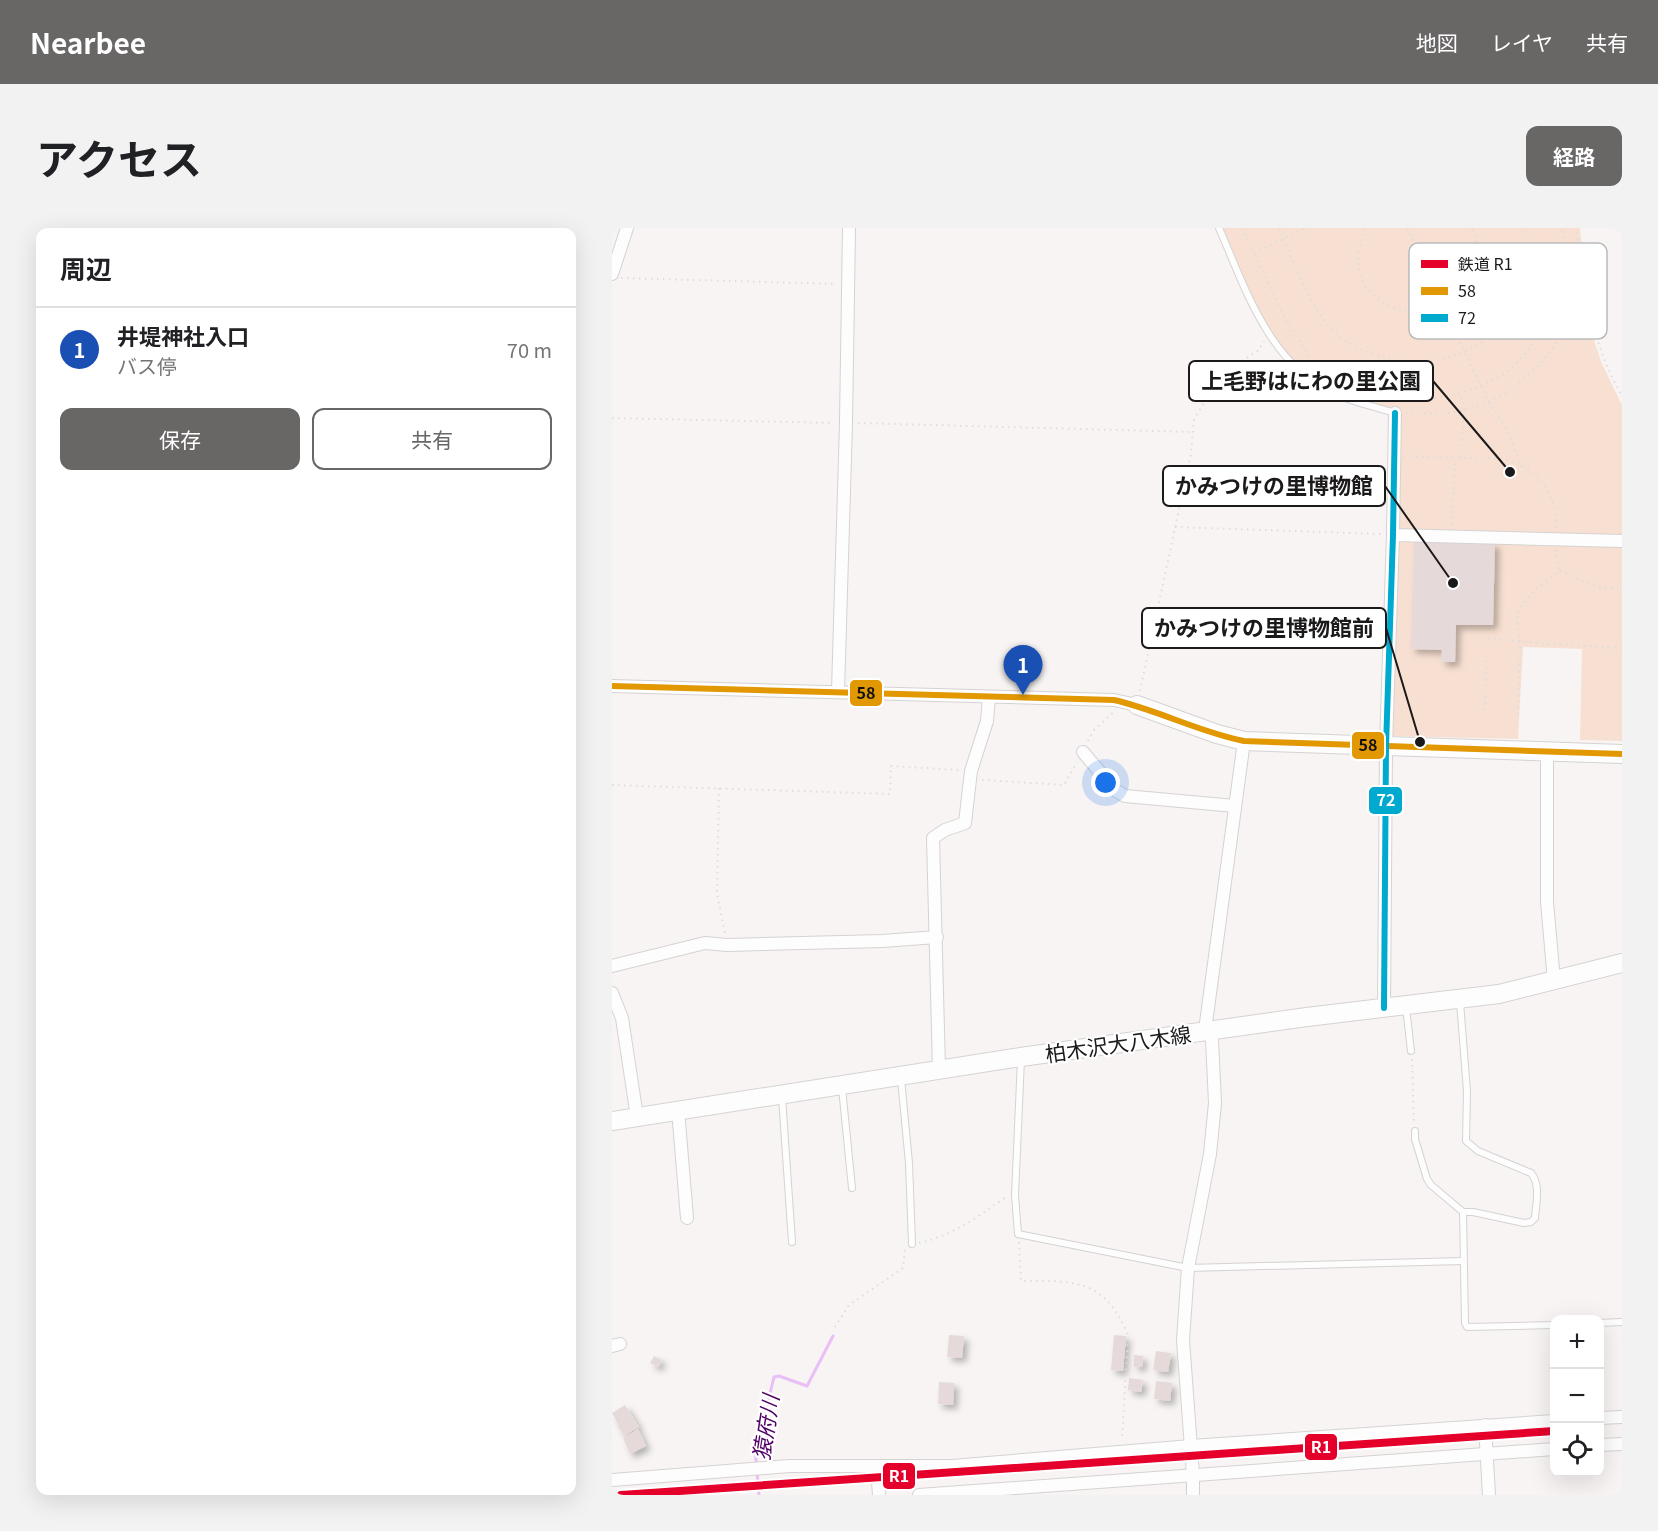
<!DOCTYPE html>
<html lang="ja">
<meta charset="utf-8">
<style>
:root{--surface:#fff;--page:#f2f2f2;--text:#202124;--muted:#757577;--line:#e0e0e0;--accent:#696666}
body{margin:0;font-family:Georgia,"Noto Sans JP",serif;background:var(--page);color:var(--text)}
.controls{position:absolute;right:18px;bottom:18px;display:grid;overflow:hidden;border-radius:12px;box-shadow:0 6px 24px #0002}
.controls button{width:54px;height:54px;display:grid;place-items:center;padding:0;border:0;border-bottom:2px solid var(--line);background:var(--surface);color:var(--text);font:30px sans-serif}
.you{position:absolute;left:494px;top:555px;width:21px;height:21px;margin:-15px;border:4px solid #fff;border-radius:50%;background:#1a73e8;box-shadow:0 0 0 9px #1a73e833}
.badge{display:grid;place-items:center;width:39px;height:39px;border-radius:50%;background:var(--accent);color:#fff;font-size:20px;font-weight:700}
.pin{position:absolute;translate:-50% -50px;filter:drop-shadow(0 2px 3px #0008)}
.pin::after{content:'';position:absolute;top:32px;width:21px;height:18px;background:inherit;clip-path:polygon(0 0,100% 0,50% 100%)}
.list{margin:0;padding:0;list-style:none}
h2{display:flex;justify-content:space-between;align-items:center;height:78px;margin:0;padding:0 24px;font-size:26px}
h2 small{font-size:20px;font-weight:400;color:var(--muted)}
.list li{display:grid;grid-template-columns:39px 1fr auto;gap:18px;align-items:center;box-sizing:border-box;height:84px;padding:0 24px;border-top:2px solid var(--line)}
.list b{display:block;font-size:22px;white-space:nowrap}
.list p{margin:0;font-size:20px;white-space:nowrap;color:var(--muted)}
.list em{font-size:20px;font-style:normal;color:var(--muted)}
.actions{display:flex;gap:12px;padding:18px 24px}
.actions a{flex:1;padding:14px 0;border:2px solid var(--accent);border-radius:12px;text-align:center;font-size:21px;color:var(--accent)}
.actions .main{background:var(--accent);color:#fff}
.icon{flex:none;width:33px;height:33px;fill:none;stroke:currentColor;stroke-width:2;stroke-linecap:round;stroke-linejoin:round}
.map{position:relative;flex:none;width:1010px;height:1267px;overflow:hidden;border-radius:12px}
header{display:flex;align-items:center;gap:36px;box-sizing:border-box;height:84px;padding:0 30px;background:var(--accent);color:#fff}
header strong{font-size:28px}
nav{display:flex;gap:33px;margin-inline-start:auto;font-size:21px}
.intro{display:flex;align-items:center;justify-content:space-between;box-sizing:border-box;height:144px;padding:0 36px}
h1{margin:0;font-size:42px}
.button{padding:15px 27px;border-radius:12px;background:var(--accent);color:#fff;font-size:21px;font-weight:700}
main{display:flex;gap:36px;padding:0 36px}
aside{flex:1;background:var(--surface);border-radius:12px;box-shadow:0 6px 24px #0002}
.map>svg:first-child{display:block}
.green{fill:#f7e0d1}
.lines{fill:none;stroke-linecap:round;stroke-linejoin:round}
.stream{stroke:#eabff8;stroke-width:3}
.building{fill:#e5dad9;filter:url(#shadow)}
.lane-casing{stroke:#d5d2d2;stroke-width:8}
.street-casing{stroke:#d5d2d2;stroke-width:14}
.secondary-casing{stroke:#d5d2d2;stroke-width:20}
.path{stroke:#dedcdc;stroke-width:2;stroke-dasharray:1.5 4.5;stroke-linecap:butt}
.lane{stroke:#fefdfd;stroke-width:6}
.street{stroke:#fefdfd;stroke-width:12}
.secondary{stroke:#fefdfd;stroke-width:18}
.bus-1-casing{stroke:#fff;stroke-width:10}
.bus-2-casing{stroke:#fff;stroke-width:10}
.bus-1{stroke:#e19803;stroke-width:6}
.bus-2{stroke:#00a9ce;stroke-width:6}
.rail-1-casing{stroke:#fff;stroke-width:12}
.rail-1{stroke:#e4002b;stroke-width:8}
.labels{text-anchor:middle;dominant-baseline:central;stroke-width:4.5;stroke-linejoin:round;paint-order:stroke}
.street-label{font-size:21px;fill:#1c191a;stroke:#fff}
.water-label{font-size:22px;font-style:italic;fill:#510066;stroke:#fff}
.key{fill:#fff;stroke:#bbbaba;stroke-width:1.5}
.key-label{font-size:16px;fill:#1c191a}
.leader{fill:none;stroke:#1c191a;stroke-width:2}
.callout-dot{fill:#1c191a;stroke:#fff;stroke-width:2}
.callout{fill:#fff;stroke:#1c191a;stroke-width:2}
.callout-label{font-size:22px;text-anchor:middle;font-weight:bold;fill:#1c191a}
.line-badge{stroke:#fff;stroke-width:2}
.badge-label{font-size:16px;text-anchor:middle;font-weight:bold;fill:#fff}
.pale-badge-label{font-size:16px;text-anchor:middle;font-weight:bold;fill:#111}
</style>
<header>
<strong>Nearbee</strong>
<nav><a>地図</a><a>レイヤ</a><a>共有</a></nav>
</header>
<div class="intro"><h1>アクセス</h1><a class="button">経路</a></div>
<main>
<aside>
<h2>周辺<small></small></h2>
<ul class="list">
<li><span class="badge" style="background:#1a4fb4">1</span><div><b>井堤神社入口</b><p>バス停</p></div><em>70 m</em></li>
</ul>
<div class="actions"><a class="main">保存</a><a>共有</a></div>
</aside>
<div class="map">
<svg width="1010" height="1267" viewBox="0 0 1010 1267">
<defs>
<filter id="shadow"><feDropShadow dx="4.5" dy="4.5" stdDeviation="3" flood-color="#0004"/></filter>
</defs>
<rect width="100%" height="100%" fill="#f8f4f4"/>
<path class="green" d="M 610,0 L 968,0 L 971,30 L 966,66 L 990,136 L 1010,177 L 1010,513 L 968,512 L 970,421 L 911,419 L 906,511 L 779,508 L 788,181 C 761,176 730,169 706,154 C 655,121 634,53 610,0 Z"/>
<g class="lines">
<g class="stream">
<path d="M 144,1237 L 144,1224 L 162,1149 L 167,1148 L 195,1158 L 221,1108"/>
<path d="M 145,1244 L 147,1267"/>
</g>
</g>
<g class="building">
<path d="M 802,313 L 883,315 L 881,397 L 844,397 L 843,434 L 829,434 L 830,422 L 799,421 Z"/>
<path d="M 337,1107 L 352,1108 L 350,1130 L 335,1129 Z"/>
<path d="M 502,1107 L 514,1108 L 511,1143 L 499,1142 Z"/>
<path d="M 544,1123 L 559,1125 L 556,1144 L 541,1142 Z"/>
<path d="M 522,1127 L 531,1128 L 530,1139 L 522,1139 Z"/>
<path d="M 42,1128 L 50,1132 L 46,1139 L 38,1135 Z"/>
<path d="M 517,1150 L 531,1152 L 529,1164 L 516,1162 Z"/>
<path d="M 544,1153 L 560,1155 L 558,1173 L 542,1171 Z"/>
<path d="M 327,1154 L 342,1155 L 341,1177 L 326,1176 Z"/>
<path d="M 13,1177 L 27,1199 L 13,1207 L 5,1198 L 7,1198 L 0,1185 Z"/>
<path d="M 26,1201 L 34,1218 L 18,1226 L 11,1210 Z"/>
</g>
<g class="lines">
<g class="lane-casing">
<g id="lane">
<path d="M 607,0 C 634,62 658,139 726,167 C 744,175 764,179 783,185"/>
<path d="M 794,779 L 799,823"/>
<path d="M 409,831 L 403,967 L 406,1006 L 576,1040 L 851,1033"/>
<path d="M 289,851 L 297,935 L 300,1016"/>
<path d="M 230,860 L 240,960"/>
<path d="M 170,869 L 180,1014"/>
<path d="M 803,903 L 803,911 L 815,951 L 819,957 L 851,984 L 861,984 L 912,995 L 919,994 L 923,990 C 924,975 929,957 919,945 L 866,923 L 854,913 L 855,863 L 848,774"/>
<path d="M 851,984 L 853,1095 L 855,1099 L 942,1097"/>
<path d="M 987,1095 L 1010,1094"/>
<path d="M 987,1198 L 988,1217"/>
</g>
</g>
<g class="street-casing">
<g id="street">
<path d="M 0,46 L 15,0"/>
<path d="M 781,307 L 1010,313"/>
<path d="M 0,458 L 502,472 L 525,477"/>
<path d="M 226,463 L 234,195 L 237,0"/>
<path d="M 471,524 L 503,562 L 513,568 L 623,578"/>
<path d="M 935,524 L 935,674 L 942,753"/>
<path d="M 0,738 L 93,715 L 115,717 L 270,713 L 325,709"/>
<path d="M 0,765 L 10,790 L 25,889"/>
<path d="M 772,780 L 774,518 L 781,307 L 783,185"/>
<path d="M 327,841 L 321,610 L 333,602 L 353,595 L 359,543 L 375,493 L 377,469"/>
<path d="M 66,882 L 75,990"/>
<path d="M 0,1118 L 8,1116"/>
<path d="M 987,1190 L 1010,1189"/>
<path d="M 873,1197 L 877,1267"/>
<path d="M 987,1217 L 1010,1216"/>
<path d="M 265,1239 L 267,1267"/>
<path d="M 0,1252 L 177,1238 L 340,1238 L 579,1218 L 942,1193"/>
<path d="M 307,1267 L 942,1221"/>
<path d="M 581,1267 L 581,1247 L 571,1112 L 576,1040 L 598,926 L 603,875 L 600,812 L 594,795 L 632,513"/>
</g>
</g>
<g class="secondary-casing">
<g id="secondary">
<path d="M 525,477 L 605,506 L 632,513 L 1010,526"/>
<path d="M 0,893 L 409,829 L 695,789 L 887,766 L 1010,735"/>
</g>
</g>
<g class="path">
<path d="M 630,0 L 673,90 L 698,130 L 725,152 L 759,164 L 823,170 L 849,165 L 869,158 L 893,146 L 915,124 L 935,91 L 945,64 L 953,23 L 950,0"/>
<path d="M 667,0 C 681,31 698,82 723,104 C 769,145 846,145 887,98 C 891,94 897,89 900,84 C 914,60 916,27 913,0"/>
<path d="M 753,0 C 749,14 744,27 747,42 C 754,76 802,96 832,78"/>
<path d="M 795,0 L 804,19"/>
<circle cx="806" cy="24" r="4.5"/>
<path d="M 642,25 L 694,0"/>
<path d="M 807,28 L 876,173 L 895,202 L 910,239"/>
<path d="M 9,50 L 225,56"/>
<path d="M 963,73 C 980,87 986,117 995,138 C 999,148 1005,158 1010,168"/>
<path d="M 836,76 C 861,57 874,30 860,0"/>
<path d="M 794,185 C 808,185 822,186 836,185 C 893,179 953,126 964,69 C 965,64 964,60 964,55 C 964,37 966,18 965,0"/>
<path d="M 0,190 L 222,195"/>
<path d="M 246,195 L 580,204"/>
<path d="M 792,228 C 812,229 833,230 853,230 C 865,231 878,229 890,231 C 926,238 945,266 944,301"/>
<path d="M 849,230 L 852,182 L 849,165"/>
<path d="M 840,297 L 843,231"/>
<path d="M 563,299 L 770,306"/>
<path d="M 943,322 L 948,343"/>
<path d="M 948,343 L 983,358 L 1010,362"/>
<path d="M 876,416 L 876,410 L 934,416 L 1010,420"/>
<path d="M 528,463 L 579,226 L 582,191 L 612,144 L 647,122 L 652,113"/>
<path d="M 873,482 L 875,428"/>
<path d="M 906,486 L 908,417 L 905,389 L 908,380 L 924,361 L 948,343"/>
<path d="M 476,513 L 482,502 L 502,484"/>
<path d="M 370,552 L 452,557 L 465,534"/>
<path d="M 0,557 L 278,566 L 279,538 L 347,542"/>
<path d="M 107,560 L 105,665 L 113,706"/>
<path d="M 800,831 L 802,894"/>
<path d="M 407,1014 L 409,1053 C 463,1053 492,1050 516,1107 L 510,1212"/>
<path d="M 307,1015 C 342,1007 365,989 394,969"/>
<path d="M 223,1099 L 237,1077 L 291,1040 L 293,1020"/>
</g>
<use href="#lane" class="lane"/>
<use href="#street" class="street"/>
<use href="#secondary" class="secondary"/>
<g class="bus-1-casing">
<path id="bus-1" d="M 0,458 L 502,472 C 546,482 587,504 632,513 L 1010,526"/>
</g>
<g class="bus-2-casing">
<path id="bus-2" d="M 772,780 L 774,518 L 781,307 L 783,185"/>
</g>
<use href="#bus-1" class="bus-1"/>
<use href="#bus-2" class="bus-2"/>
<g class="rail-1-casing">
<path id="rail-1" d="M 9,1267 L 942,1203"/>
</g>
<use href="#rail-1" class="rail-1"/>
</g>
<g class="labels">
<g class="street-label">
<text transform="translate(506 815) rotate(-8)">柏木沢大八木線</text>
</g>
<g class="water-label">
<text transform="translate(152 1199) rotate(-81)">猿府川</text>
</g>
</g>
<rect x="797" y="15" width="198" height="96" rx="9" class="key"/>
<rect x="809" y="32" width="27" height="8" fill="#e4002b"/>
<rect x="809" y="59" width="27" height="8" fill="#e19803"/>
<rect x="809" y="86" width="27" height="8" fill="#00a9ce"/>
<g class="key-label">
<text x="846" y="42">鉄道 R1</text>
<text x="846" y="69">58</text>
<text x="846" y="96">72</text>
</g>
<path class="leader" d="M898 244L821 153M841 355L773 258M808 514L774 400"/>
<g class="callout-dot">
<circle cx="898" cy="244" r="6"/>
<circle cx="841" cy="355" r="6"/>
<circle cx="808" cy="514" r="6"/>
</g>
<g class="callout">
<rect x="577" y="133" width="244" height="40" rx="6"/>
<rect x="551" y="238" width="222" height="40" rx="6"/>
<rect x="530" y="380" width="244" height="40" rx="6"/>
</g>
<g class="callout-label">
<text x="699" y="161">上毛野はにわの里公園</text>
<text x="662" y="266">かみつけの里博物館</text>
<text x="652" y="408">かみつけの里博物館前</text>
</g>
<g class="line-badge">
<rect x="237" y="451" width="34" height="28" rx="6" fill="#e19803"/>
<rect x="739" y="503" width="34" height="29" rx="6" fill="#e19803"/>
<rect x="756" y="558" width="35" height="29" rx="6" fill="#00a9ce"/>
<rect x="692" y="1205" width="34" height="28" rx="6" fill="#e4002b"/>
<rect x="270" y="1234" width="34" height="28" rx="6" fill="#e4002b"/>
</g>
<g class="badge-label">
<text x="774" y="578">72</text>
<text x="709" y="1225">R1</text>
<text x="287" y="1254">R1</text>
</g>
<g class="pale-badge-label">
<text x="254" y="471">58</text>
<text x="756" y="523">58</text>
</g>
</svg>
<div class="controls">
<button>+</button>
<button>−</button>
<button><svg class="icon" aria-label="locate" viewBox="0 0 24 24"><circle cx="12" cy="12" r="6"/><path d="M12 2v4M12 18v4M2 12h4M18 12h4"/></svg></button>
</div>
<div class="you"></div>
<div class="pin badge" style="left:411px;top:467px;background:#1a4fb4">1</div>
</div>
</main>
